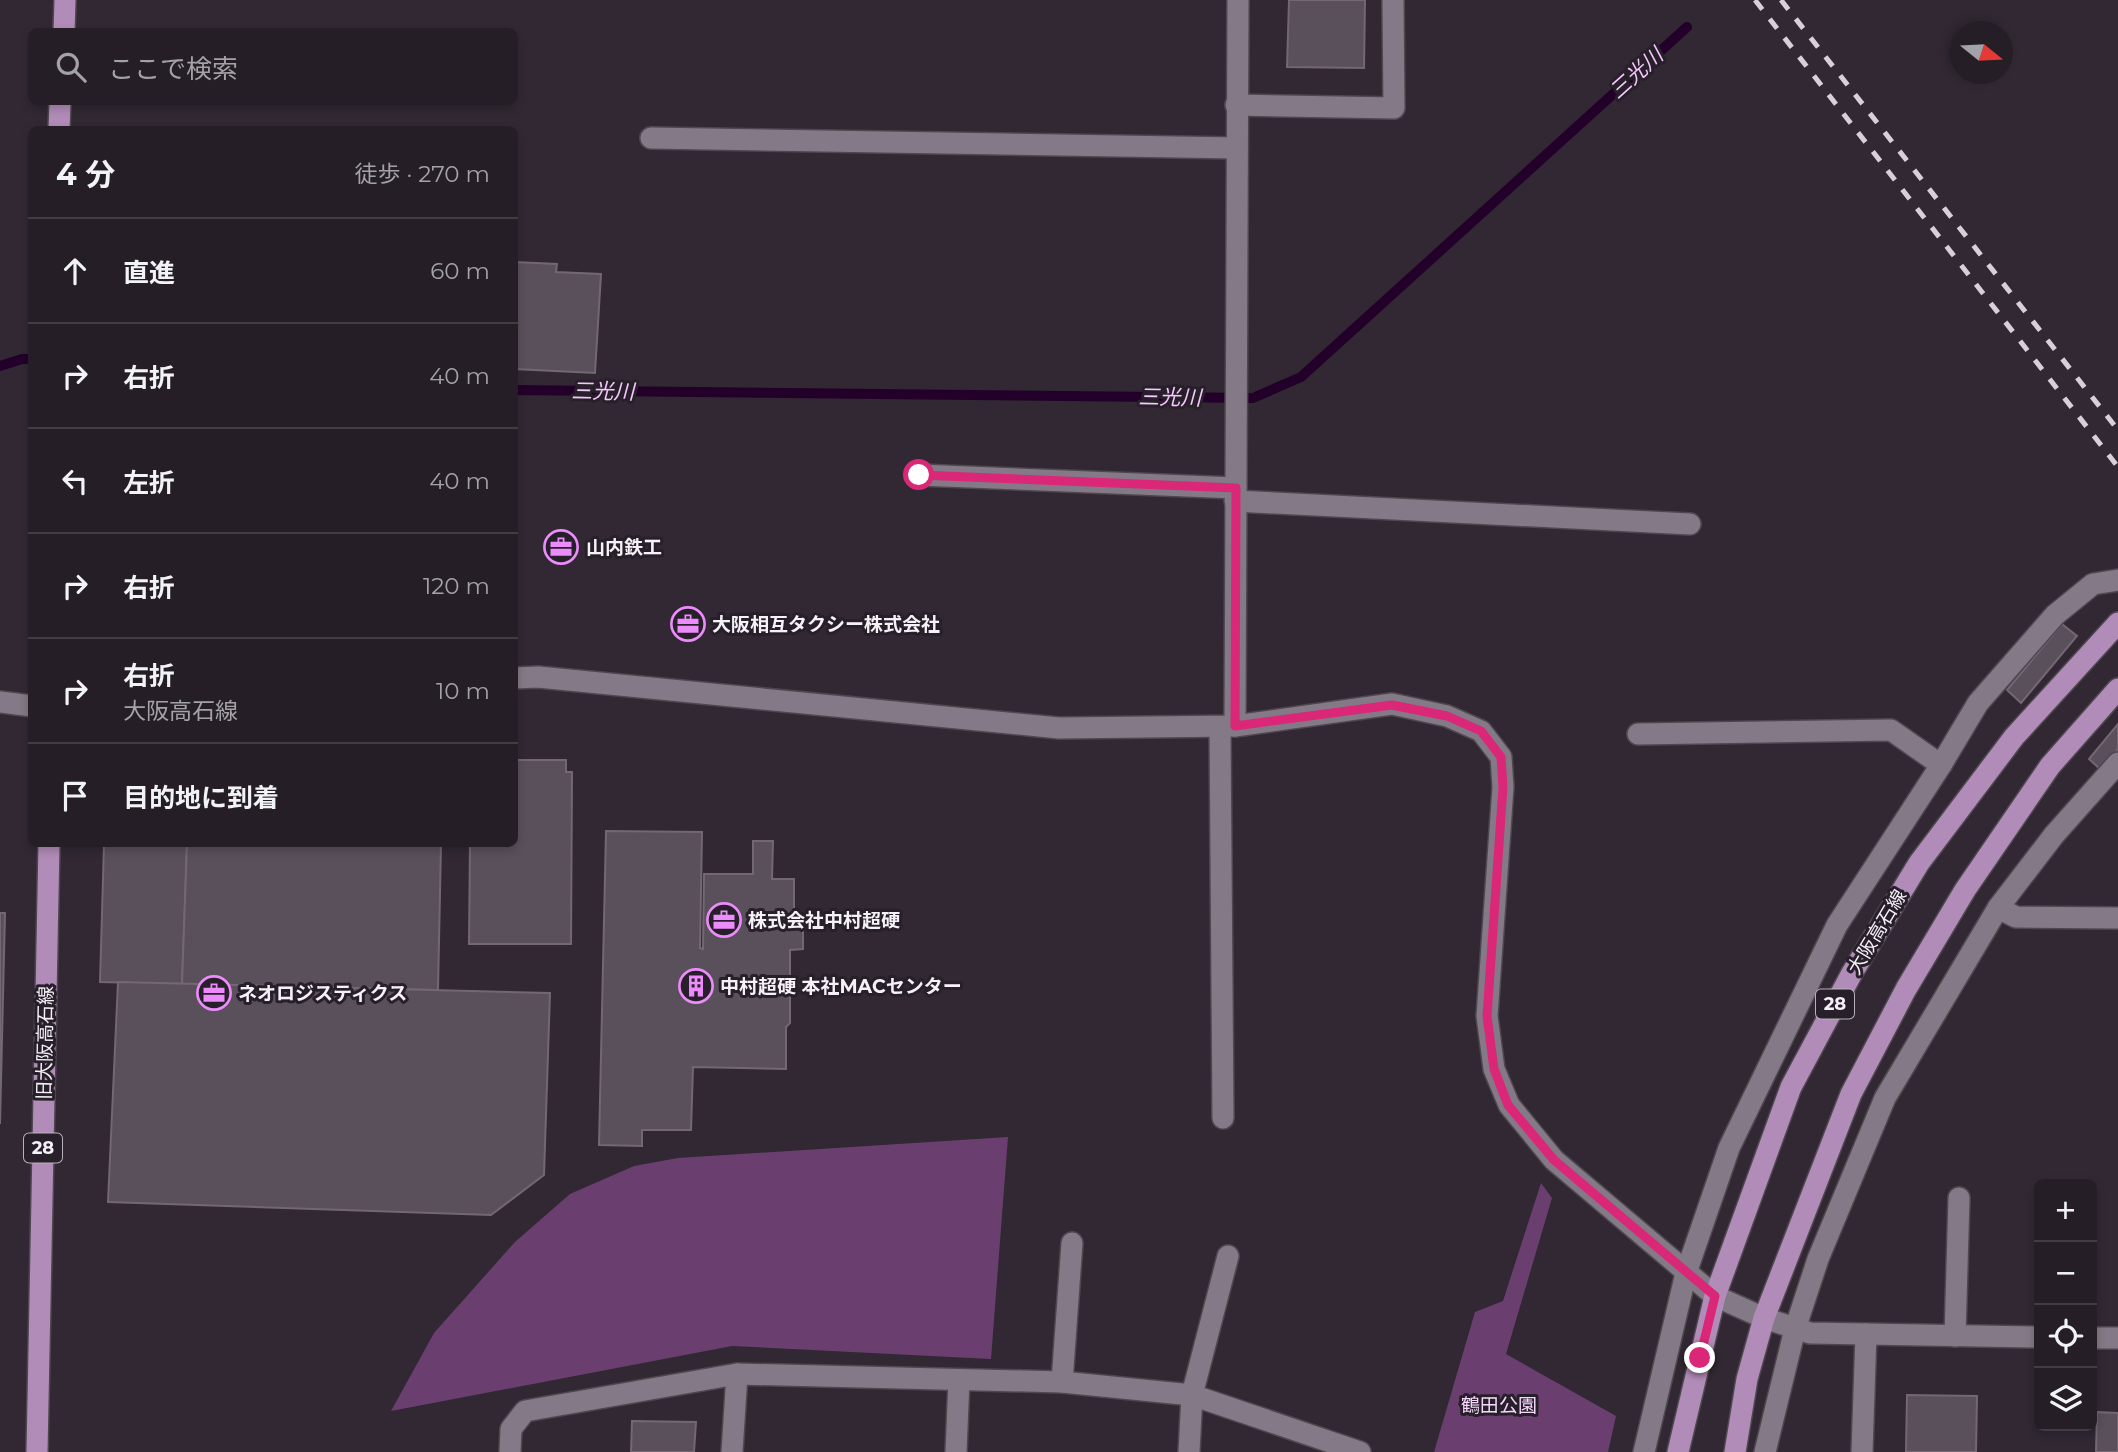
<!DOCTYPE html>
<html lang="ja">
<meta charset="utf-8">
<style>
:root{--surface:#251e26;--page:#312b32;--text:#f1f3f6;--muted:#a3a2a7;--line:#423c43}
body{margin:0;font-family:Montserrat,"Noto Sans JP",sans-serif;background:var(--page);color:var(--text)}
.controls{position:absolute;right:21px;bottom:21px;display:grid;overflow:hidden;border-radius:10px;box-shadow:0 4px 10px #0003}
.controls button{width:63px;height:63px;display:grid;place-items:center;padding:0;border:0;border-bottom:2px solid var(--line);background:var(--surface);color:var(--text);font:35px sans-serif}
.compass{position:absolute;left:1950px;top:21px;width:63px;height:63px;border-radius:50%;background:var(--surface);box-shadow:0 4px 10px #0003;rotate:108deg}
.stop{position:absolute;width:21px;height:21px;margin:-16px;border:5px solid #db2777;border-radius:50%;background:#fff}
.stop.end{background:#db2777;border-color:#fff;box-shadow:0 2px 7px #0008}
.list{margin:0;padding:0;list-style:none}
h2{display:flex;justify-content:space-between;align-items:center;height:91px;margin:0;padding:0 28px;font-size:30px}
h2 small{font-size:23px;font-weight:400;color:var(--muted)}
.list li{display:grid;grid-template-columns:46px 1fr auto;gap:21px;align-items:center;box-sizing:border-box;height:105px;padding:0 28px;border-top:2px solid var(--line)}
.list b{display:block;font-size:26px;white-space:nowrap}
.list p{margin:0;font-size:23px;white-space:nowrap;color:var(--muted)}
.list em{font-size:23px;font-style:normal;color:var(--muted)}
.icon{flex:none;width:38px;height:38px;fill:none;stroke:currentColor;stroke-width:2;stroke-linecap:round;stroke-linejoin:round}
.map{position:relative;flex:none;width:2118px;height:1452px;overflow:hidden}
.search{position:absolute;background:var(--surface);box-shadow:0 4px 10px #0003;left:28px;top:28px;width:490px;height:77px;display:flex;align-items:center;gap:18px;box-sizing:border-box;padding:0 24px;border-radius:10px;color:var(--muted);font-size:26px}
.panel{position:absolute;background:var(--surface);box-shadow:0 4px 10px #0003;left:28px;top:126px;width:490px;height:721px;border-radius:10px}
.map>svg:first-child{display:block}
.green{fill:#6a3f70}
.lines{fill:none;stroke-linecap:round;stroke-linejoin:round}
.stream{stroke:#230029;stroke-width:10}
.building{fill:#5a505b;stroke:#726773;stroke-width:2}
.minor-casing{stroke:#4e474f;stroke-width:24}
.major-casing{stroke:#4e474f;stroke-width:24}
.minor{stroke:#847986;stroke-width:21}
.major{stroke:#b28cb8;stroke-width:21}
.rail{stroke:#d7d0d8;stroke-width:5;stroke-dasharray:12 12;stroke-linecap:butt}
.route{stroke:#db2777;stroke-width:9}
.labels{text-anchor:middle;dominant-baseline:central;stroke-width:6;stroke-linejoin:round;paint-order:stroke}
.shield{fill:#271f29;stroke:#b8b1b9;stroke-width:2}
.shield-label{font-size:18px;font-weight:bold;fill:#f6f0f7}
.poi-label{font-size:19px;font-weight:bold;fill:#f6f0f7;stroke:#271f29;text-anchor:start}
.street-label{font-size:19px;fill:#f6f0f7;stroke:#271f29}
.park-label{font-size:19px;fill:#f6d7fb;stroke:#271f29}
.water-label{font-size:21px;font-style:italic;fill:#f6c7fd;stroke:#271f29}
</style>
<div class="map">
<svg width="2118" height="1452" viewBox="0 0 2118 1452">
<rect width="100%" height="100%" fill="#312833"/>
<g class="green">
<path d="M 1008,1137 L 991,1359 L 732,1346 L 391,1411 L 434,1333 L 515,1242 L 570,1194 L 634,1166 L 678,1158 Z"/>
<path d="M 1541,1183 L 1552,1198 L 1506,1354 L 1616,1416 L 1608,1452 L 1434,1452 L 1475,1312 L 1503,1301 Z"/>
</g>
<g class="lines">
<g class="stream">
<path d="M 0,366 L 22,359 L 32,359"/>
<path d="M 514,390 L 1253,398 L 1301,377 L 1687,27"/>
</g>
</g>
<g class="building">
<path d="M 1289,0 L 1365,0 L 1364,68 L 1287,67 Z"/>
<path d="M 514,262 L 557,264 L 556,272 L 601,274 L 595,373 L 514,369 Z"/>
<path d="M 2062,624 L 2077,636 L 2021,703 L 2007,690 Z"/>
<path d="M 2118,724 L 2118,749 L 2101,770 L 2089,759 Z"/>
<path d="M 514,760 L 566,760 L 566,772 L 572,772 L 571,944 L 469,944 L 470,844 L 514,844 Z"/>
<path d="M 606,831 L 702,832 L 700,948 L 703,949 L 704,874 L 753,874 L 753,841 L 773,841 L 772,879 L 794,879 L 794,915 L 803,915 L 803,949 L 790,950 L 790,1023 L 786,1027 L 786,1069 L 693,1067 L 691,1130 L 642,1130 L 642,1146 L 599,1145 Z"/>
<path d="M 104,844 L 187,844 L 182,984 L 100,982 Z"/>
<path d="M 187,844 L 441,844 L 438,990 L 182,984 Z"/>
<path d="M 0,913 L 5,913 L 0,1124 Z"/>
<path d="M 118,982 L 550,993 L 544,1175 L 491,1215 L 108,1202 Z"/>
<path d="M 1907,1395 L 1977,1396 L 1976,1452 L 1906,1452 Z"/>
<path d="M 2097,1412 L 2118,1413 L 2118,1452 L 2096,1452 Z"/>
<path d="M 632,1421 L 696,1422 L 694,1452 L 631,1452 Z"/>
</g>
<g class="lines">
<g class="minor-casing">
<g id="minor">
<path d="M 1236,105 L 1394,108 L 1393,0"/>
<path d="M 651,138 L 1236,148"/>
<path d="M 919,475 L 1236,488"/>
<path d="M 1235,501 L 1690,524"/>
<path d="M 514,678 L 538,677 L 1059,728 L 1235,726 L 1392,704 L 1447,716 L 1481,731 L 1501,757 L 1503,787 L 1487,1016 L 1494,1069 L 1509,1105 L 1554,1160 L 1715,1296 L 1764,1318 L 1810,1333 L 2039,1337"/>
<path d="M 0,702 L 32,706"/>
<path d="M 1235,726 L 1238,0"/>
<path d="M 1220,727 L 1223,1118"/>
<path d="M 1638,734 L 1891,730 L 1941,765"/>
<path d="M 1998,908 L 2016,917 L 2118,918"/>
<path d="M 1955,1336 L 1959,1198"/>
<path d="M 2092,1338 L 2118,1338"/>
<path d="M 1062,1382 L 1072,1243"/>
<path d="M 510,1452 L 511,1429 L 525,1411 L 737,1374 L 1062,1382 L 1192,1395 L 1360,1452"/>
<path d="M 732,1452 L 737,1374"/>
<path d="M 956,1452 L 959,1380"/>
<path d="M 1189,1452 L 1192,1395 L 1228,1256"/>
<path d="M 1644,1452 L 1686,1273 L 1729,1148 L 1837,925 L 1941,765 L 1978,703 L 2055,615 L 2093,584 L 2118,580"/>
<path d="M 1765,1452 L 1795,1329 L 1818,1259 L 1885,1098 L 1998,908 L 2054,835 L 2118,763"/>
<path d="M 1862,1452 L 1866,1334"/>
</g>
</g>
<g class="major-casing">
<g id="major">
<path d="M 64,32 L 65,0"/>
<path d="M 59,130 L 60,102"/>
<path d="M 37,1452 L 49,844"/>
<path d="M 1678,1452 L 1715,1296 L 1791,1087 L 1852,973 L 1919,863 L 2014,737 L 2118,623"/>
<path d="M 1735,1452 L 1747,1379 L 1764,1318 L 1851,1094 L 1906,989 L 1965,890 L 2050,766 L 2118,689"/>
</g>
</g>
<use href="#minor" class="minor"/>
<use href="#major" class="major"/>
<g class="rail">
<path d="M 1755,0 L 2118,467"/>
<path d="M 1781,0 L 2118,430"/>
</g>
</g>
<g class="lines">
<path class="route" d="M 919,475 L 1236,488 L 1235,726 L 1392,705 L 1447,716 L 1481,731 L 1501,757 L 1503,787 L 1487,1016 L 1494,1069 L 1508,1105 L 1554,1160 L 1715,1296 L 1700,1358"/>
</g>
<defs>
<g id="office-ring" transform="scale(1.75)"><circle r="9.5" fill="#271f29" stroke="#ec8cfb" stroke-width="1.5"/><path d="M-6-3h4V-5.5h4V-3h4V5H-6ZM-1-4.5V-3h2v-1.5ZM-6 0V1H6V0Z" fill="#ec8cfb"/></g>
<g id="building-ring" transform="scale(1.75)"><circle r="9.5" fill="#271f29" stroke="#ec8cfb" stroke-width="1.5"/><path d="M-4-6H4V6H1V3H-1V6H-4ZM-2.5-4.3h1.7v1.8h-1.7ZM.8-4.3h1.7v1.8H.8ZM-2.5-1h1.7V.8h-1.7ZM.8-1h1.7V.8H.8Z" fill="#ec8cfb"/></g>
</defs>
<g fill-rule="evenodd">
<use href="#office-ring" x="561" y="547"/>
<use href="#office-ring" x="688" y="624"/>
<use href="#office-ring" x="724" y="920"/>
<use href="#building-ring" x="696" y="986"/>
<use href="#office-ring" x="214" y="993"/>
</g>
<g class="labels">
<g class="shield">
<rect x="1816" y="989.5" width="38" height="29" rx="5"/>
<rect x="24" y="1133.5" width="38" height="29" rx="5"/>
</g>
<g class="shield-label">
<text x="1835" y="1004">28</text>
<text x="43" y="1148">28</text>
</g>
<g class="poi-label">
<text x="586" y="547">山内鉄工</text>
<text x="712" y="624">大阪相互タクシー株式会社</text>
<text x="748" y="920">株式会社中村超硬</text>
<text x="720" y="986">中村超硬 本社MACセンター</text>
<text x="238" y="993">ネオロジスティクス</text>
</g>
<g class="street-label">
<text transform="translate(1877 932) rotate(-59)">大阪高石線</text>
<text transform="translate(45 1043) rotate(-89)">旧大阪高石線</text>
</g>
<g class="park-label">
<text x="1499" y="1405">鶴田公園</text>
</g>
<g class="water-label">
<text transform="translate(1636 73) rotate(-42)">三光川</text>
<text transform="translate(603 391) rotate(1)">三光川</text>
<text transform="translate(1170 397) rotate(1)">三光川</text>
</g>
</g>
</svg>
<div class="controls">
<button>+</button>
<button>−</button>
<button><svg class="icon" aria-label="locate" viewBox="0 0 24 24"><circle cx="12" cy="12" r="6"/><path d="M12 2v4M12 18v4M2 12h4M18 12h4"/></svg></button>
<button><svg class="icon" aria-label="layers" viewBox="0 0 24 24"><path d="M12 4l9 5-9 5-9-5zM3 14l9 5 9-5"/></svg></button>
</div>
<svg class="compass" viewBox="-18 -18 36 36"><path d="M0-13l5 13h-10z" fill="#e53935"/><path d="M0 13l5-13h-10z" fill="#a3a2a7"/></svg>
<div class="stop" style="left:919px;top:475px"></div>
<div class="stop end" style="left:1700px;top:1358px"></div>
<div class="search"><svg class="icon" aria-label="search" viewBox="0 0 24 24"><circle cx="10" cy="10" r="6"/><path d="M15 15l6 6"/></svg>ここで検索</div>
<section class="panel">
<h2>4 分<small>徒歩 · 270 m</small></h2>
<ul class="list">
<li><svg class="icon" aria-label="ahead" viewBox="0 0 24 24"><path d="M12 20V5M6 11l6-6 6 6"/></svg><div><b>直進</b></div><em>60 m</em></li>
<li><svg class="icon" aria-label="right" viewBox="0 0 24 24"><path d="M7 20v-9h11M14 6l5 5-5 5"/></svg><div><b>右折</b></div><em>40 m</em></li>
<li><svg class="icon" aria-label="left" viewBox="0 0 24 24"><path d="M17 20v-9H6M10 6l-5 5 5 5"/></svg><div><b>左折</b></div><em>40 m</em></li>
<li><svg class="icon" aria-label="right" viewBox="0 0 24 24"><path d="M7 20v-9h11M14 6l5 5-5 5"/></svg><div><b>右折</b></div><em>120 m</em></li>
<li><svg class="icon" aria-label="right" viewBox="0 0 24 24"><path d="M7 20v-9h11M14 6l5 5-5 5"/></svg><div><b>右折</b><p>大阪高石線</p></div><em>10 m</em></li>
<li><svg class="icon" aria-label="arrive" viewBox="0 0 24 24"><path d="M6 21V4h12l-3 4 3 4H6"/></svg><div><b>目的地に到着</b></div></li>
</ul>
</section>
</div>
